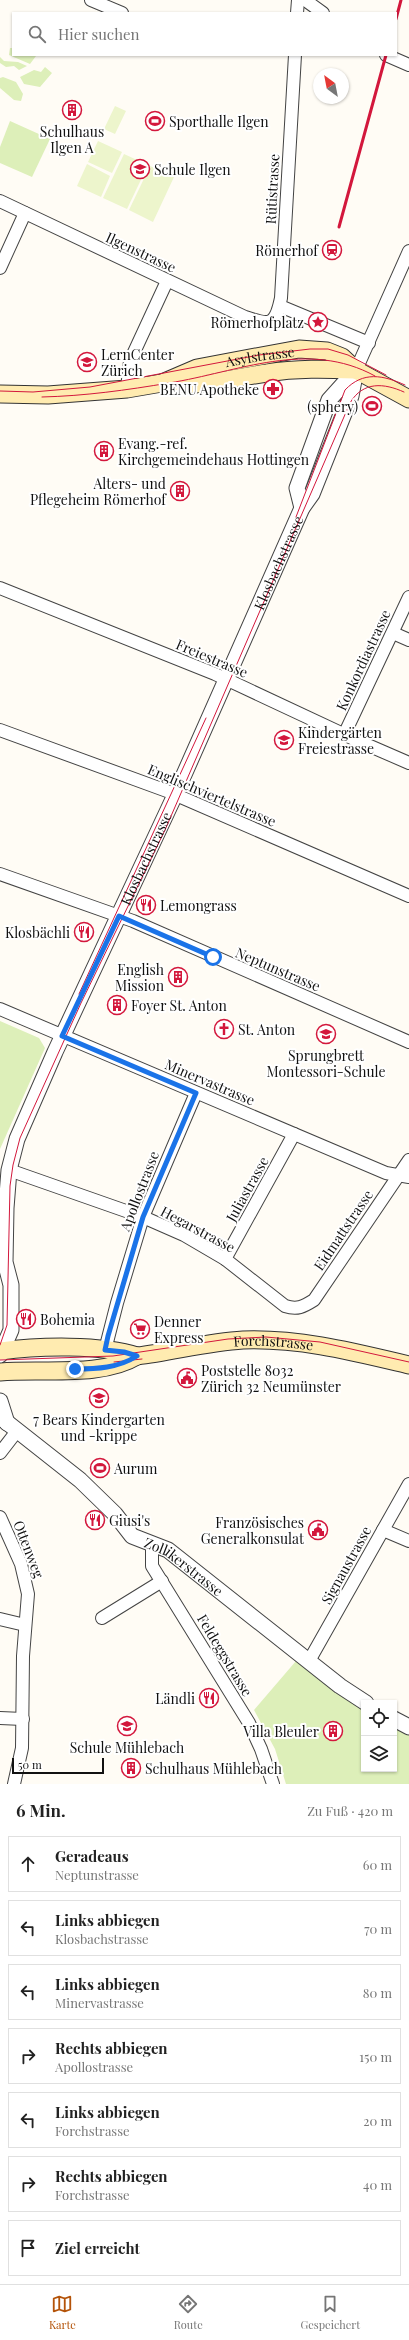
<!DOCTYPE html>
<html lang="de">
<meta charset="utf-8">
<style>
:root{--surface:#fff;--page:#f6f6f6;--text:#222;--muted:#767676;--line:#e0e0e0;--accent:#b45309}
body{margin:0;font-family:"Playfair Display",serif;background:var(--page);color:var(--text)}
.controls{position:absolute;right:12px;bottom:12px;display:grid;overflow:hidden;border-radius:0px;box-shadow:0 1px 3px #0004}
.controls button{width:36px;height:36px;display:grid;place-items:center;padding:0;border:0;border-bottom:1px solid var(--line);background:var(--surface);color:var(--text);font:20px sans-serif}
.compass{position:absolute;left:313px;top:68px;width:36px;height:36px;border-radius:50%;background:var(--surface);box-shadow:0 1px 3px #0004;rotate:328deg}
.scale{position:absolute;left:12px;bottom:10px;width:92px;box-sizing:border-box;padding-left:4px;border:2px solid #111;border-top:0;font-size:11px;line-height:14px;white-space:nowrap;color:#111;-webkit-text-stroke:3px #fff;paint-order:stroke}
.stop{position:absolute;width:12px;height:12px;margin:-9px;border:3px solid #1a73e8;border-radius:50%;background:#fff}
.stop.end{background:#1a73e8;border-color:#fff;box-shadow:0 1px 4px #0008}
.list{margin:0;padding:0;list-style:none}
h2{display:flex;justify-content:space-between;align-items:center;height:52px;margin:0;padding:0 16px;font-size:17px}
h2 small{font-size:13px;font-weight:400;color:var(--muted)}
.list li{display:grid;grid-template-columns:26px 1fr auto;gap:12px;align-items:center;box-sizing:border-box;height:56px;margin:0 8px 8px;padding:0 8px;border:1px solid var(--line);border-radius:0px}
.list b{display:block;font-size:15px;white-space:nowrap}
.list p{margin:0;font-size:13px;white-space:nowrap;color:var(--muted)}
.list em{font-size:13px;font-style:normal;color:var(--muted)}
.icon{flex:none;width:22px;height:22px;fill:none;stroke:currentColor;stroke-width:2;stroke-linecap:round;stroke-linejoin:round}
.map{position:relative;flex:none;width:409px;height:1784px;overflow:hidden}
.search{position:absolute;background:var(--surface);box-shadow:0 1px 3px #0004;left:12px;right:12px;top:12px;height:44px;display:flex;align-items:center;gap:10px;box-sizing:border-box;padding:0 14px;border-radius:0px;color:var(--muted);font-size:15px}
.sheet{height:500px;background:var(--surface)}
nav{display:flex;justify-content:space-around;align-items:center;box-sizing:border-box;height:56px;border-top:1px solid var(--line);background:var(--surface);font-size:11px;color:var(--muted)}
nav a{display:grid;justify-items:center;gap:2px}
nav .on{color:var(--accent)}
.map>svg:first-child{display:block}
.green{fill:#ddefb9}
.pitch{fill:#edf5cc}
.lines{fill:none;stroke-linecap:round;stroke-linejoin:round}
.minor-casing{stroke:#444;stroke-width:14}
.tertiary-casing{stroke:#444;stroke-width:17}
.secondary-casing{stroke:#333;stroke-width:19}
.minor{stroke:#fff;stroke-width:12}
.tertiary{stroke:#fff;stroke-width:15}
.secondary{stroke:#ffebb0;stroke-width:17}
.tram{stroke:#d3173c;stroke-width:1}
.rail{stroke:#d3173c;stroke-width:3}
.route{stroke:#1a73e8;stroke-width:5}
.labels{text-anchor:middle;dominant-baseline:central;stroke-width:4;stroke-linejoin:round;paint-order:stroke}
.poi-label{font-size:14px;fill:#111;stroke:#fff;text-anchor:start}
.street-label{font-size:14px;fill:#111;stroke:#fff}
</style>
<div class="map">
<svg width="409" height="1784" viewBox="0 0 409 1784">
<rect width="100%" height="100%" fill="#fffcf5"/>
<g class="green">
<path d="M 10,48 L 13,48 L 13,55 L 36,56 L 30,64 L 9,55 Z"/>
<path d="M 0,57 L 4,61 L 18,62 L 27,66 L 19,70 L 14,66 L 6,67 L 0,63 Z"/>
<path d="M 45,67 L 52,73 L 40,87 L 24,84 L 20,77 L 34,70 L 41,72 Z"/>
<path d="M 3,77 L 16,82 L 23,94 L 21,101 L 14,100 L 0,88 L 0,78 Z"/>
<path d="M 10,121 L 50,139 L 32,177 L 0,163 L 0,147 Z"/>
<path d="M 0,1021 L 39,1038 L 45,1048 L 0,1149 Z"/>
<path d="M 296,1661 L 364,1710 L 364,1769 L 394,1769 L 394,1727 L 409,1734 L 409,1784 L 286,1784 L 275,1749 L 254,1710 Z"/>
</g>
<g class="pitch">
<path d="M 115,106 L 126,111 L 115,134 L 104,129 Z"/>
<path d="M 98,141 L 122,152 L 112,173 L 88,162 Z"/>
<path d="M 124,154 L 148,165 L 127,209 L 103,198 Z"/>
<path d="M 87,164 L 110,176 L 101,197 L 77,186 Z"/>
<path d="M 150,166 L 174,177 L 153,222 L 129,210 Z"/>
</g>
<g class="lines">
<g class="minor-casing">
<g id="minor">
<path d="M 91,0 L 122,13"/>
<path d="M 305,0 L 323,13"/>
<path d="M 297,13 L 298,0"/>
<path d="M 386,55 L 409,65"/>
<path d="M 0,201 L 245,317 C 269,325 275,327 281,298 L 295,55"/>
<path d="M 0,268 L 25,213"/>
<path d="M 280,306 L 369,343"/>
<path d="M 356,370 L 409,251"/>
<path d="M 127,389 L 130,361 L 167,281"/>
<path d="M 0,588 L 215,674 L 356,740 L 409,763"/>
<path d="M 393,633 L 409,640"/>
<path d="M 0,730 L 167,791 L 409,896"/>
<path d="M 344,735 L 409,597"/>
<path d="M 0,874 L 133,921 L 409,1042"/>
<path d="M 0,1009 L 386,1173 L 409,1177"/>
<path d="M 9,1170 L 143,1217 L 184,1235 L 225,1259 L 285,1306 C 297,1310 303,1307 314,1300 L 409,1160"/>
<path d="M 225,1259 L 294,1134"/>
<path d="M 105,1350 L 117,1303 L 143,1217 L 196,1093"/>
<path d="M 0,1453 L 17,1431"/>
<path d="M 0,1517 L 21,1564 L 28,1594 L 23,1656 L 22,1748 L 14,1784"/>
<path d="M 383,1530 L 409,1541"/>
<path d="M 152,1543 L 152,1566 L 249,1723 L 261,1749 L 273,1784"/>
<path d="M 102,1618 L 162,1581"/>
<path d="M 0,1619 L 25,1625"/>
<path d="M 309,1661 L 409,1484"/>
<path d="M 0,1718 L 23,1719"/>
</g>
</g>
<g class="tertiary-casing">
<g id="tertiary">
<path d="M 302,508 L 297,488 L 329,400 L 356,370"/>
<path id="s1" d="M 0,1355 L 11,1330 L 11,1285 L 5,1262 L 6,1208 L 9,1170 L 17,1139 L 55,1052 L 175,795 L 302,508 L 312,494 L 351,396 L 356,370"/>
<path d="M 0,1401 L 7,1423"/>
<path id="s2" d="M 0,1417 L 80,1480 L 115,1514 L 132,1536 L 168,1550 L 340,1686 L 366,1703"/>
<path d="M 394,1719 L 409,1727"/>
</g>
</g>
<g class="secondary-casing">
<g id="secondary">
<path d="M 162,383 C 199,388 231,378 267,373 C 297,368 326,369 356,370"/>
<path d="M 0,394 L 48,395 L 127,389 L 162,383 L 197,368 L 299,349 L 327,351 L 342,357 L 356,370 L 409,399"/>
<path d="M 0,1351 C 37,1346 102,1344 137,1356"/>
<path id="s3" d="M 0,1372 C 42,1368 101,1378 137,1356 C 172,1352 207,1342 243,1340 C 300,1338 354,1352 409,1365"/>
</g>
</g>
<use href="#minor" class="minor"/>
<use href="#tertiary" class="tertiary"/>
<use href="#secondary" class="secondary"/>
<g class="tram">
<path id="s4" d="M 0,391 L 33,392 L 90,387 L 259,355 L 310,349 L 328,349 L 348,355 L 386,375"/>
<path d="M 42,397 C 85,396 127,390 169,383 C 238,372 308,339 375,376"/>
<path d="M 296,517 L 345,390 C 363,371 383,375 405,385"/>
<path d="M 79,994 L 206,718"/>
<path d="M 0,1345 L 7,1325 L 10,1186 L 13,1165 L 20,1138 L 81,1003 L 165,830 L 350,403 C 363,381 384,383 404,392"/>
<path d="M 0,1360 L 113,1356 L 228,1339 L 266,1337 L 320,1342 L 409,1362"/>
<path d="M 114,1362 L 142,1359"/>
</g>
<g class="rail">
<path d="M 396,19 L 401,0"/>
<path d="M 339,227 L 386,55"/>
</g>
</g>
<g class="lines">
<path class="route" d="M 75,1369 C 97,1369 118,1368 137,1356 L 124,1352 L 105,1350 L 108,1336 L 143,1217 L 196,1093 L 62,1036 L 119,916 L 213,957"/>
</g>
<defs>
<g id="building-ring" transform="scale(1)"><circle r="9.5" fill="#fff" stroke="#d3173c" stroke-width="1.5"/><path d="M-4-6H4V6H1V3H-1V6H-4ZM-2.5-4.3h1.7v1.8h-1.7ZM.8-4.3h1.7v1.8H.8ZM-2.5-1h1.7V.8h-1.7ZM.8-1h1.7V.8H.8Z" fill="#d3173c"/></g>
<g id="stadium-ring" transform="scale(1)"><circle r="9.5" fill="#fff" stroke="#d3173c" stroke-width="1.5"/><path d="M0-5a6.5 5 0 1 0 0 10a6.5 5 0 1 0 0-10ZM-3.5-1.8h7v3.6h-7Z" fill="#d3173c"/></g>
<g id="school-ring" transform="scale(1)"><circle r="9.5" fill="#fff" stroke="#d3173c" stroke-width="1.5"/><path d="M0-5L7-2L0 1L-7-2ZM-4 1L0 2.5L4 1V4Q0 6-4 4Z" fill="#d3173c"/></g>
<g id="station-ring" transform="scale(1)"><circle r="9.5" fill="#fff" stroke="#d3173c" stroke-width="1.5"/><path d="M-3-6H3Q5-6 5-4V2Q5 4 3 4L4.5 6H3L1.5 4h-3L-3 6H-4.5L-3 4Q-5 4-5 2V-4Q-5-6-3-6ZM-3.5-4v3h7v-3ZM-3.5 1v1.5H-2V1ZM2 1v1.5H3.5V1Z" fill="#d3173c"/></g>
<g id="sight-ring" transform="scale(1)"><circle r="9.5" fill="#fff" stroke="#d3173c" stroke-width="1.5"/><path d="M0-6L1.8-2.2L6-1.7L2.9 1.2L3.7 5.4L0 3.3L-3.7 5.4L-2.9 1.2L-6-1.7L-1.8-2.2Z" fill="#d3173c"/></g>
<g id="pharmacy-ring" transform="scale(1)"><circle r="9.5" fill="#fff" stroke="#d3173c" stroke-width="1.5"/><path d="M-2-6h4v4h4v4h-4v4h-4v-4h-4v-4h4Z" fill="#d3173c"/></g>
<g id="restaurant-ring" transform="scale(1)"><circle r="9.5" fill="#fff" stroke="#d3173c" stroke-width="1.5"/><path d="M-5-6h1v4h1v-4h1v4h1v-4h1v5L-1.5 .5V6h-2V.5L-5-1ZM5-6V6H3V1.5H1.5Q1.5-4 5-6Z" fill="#d3173c"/></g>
<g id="church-ring" transform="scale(1)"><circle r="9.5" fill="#fff" stroke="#d3173c" stroke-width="1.5"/><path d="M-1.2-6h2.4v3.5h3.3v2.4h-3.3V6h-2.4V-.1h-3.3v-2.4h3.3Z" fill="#d3173c"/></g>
<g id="supermarket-ring" transform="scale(1)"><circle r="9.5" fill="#fff" stroke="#d3173c" stroke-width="1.5"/><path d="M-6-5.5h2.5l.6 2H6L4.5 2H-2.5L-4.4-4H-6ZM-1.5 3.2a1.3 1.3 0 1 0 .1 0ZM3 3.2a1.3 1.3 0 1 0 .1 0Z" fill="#d3173c"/></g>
<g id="civic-ring" transform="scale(1)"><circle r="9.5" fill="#fff" stroke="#d3173c" stroke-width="1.5"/><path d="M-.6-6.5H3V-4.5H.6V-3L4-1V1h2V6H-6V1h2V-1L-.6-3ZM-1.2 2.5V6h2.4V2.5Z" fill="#d3173c"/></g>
</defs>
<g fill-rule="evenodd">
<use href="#building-ring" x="72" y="110"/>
<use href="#stadium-ring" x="155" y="121"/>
<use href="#school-ring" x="140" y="169"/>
<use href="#station-ring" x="332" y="250"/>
<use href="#sight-ring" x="318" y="322"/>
<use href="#school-ring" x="87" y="362"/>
<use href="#pharmacy-ring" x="273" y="389"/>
<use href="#stadium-ring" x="372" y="406"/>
<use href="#building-ring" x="104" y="451"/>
<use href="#building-ring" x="180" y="491"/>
<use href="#school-ring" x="284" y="740"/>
<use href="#restaurant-ring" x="146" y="905"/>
<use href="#restaurant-ring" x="84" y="932"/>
<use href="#building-ring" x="178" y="977"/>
<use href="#building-ring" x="117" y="1005"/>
<use href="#church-ring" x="224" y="1029"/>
<use href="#school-ring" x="326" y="1034"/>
<use href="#restaurant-ring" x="26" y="1319"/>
<use href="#supermarket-ring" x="140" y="1329"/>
<use href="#civic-ring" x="187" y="1378"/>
<use href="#school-ring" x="99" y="1398"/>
<use href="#stadium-ring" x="100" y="1468"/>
<use href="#restaurant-ring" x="95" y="1520"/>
<use href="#civic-ring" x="318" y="1530"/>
<use href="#restaurant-ring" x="209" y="1698"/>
<use href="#school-ring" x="127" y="1726"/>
<use href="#building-ring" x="333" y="1731"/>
<use href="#building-ring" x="131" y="1768"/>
</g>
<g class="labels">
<g class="poi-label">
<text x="169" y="121">Sporthalle Ilgen</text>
<text x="72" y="131" text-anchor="middle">Schulhaus<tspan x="72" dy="16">Ilgen A</tspan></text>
<text x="154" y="169">Schule Ilgen</text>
<text x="318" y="250" text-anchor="end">Römerhof</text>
<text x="304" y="322" text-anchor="end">Römerhofplatz</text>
<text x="101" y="354">LernCenter<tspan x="101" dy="16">Zürich</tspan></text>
<text x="259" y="389" text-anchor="end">BENU Apotheke</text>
<text x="358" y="406" text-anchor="end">(sphery)</text>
<text x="118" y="443">Evang.-ref.<tspan x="118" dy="16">Kirchgemeindehaus Hottingen</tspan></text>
<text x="166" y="483" text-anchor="end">Alters- und<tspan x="166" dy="16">Pflegeheim Römerhof</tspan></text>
<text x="298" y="732">Kindergärten<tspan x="298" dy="16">Freiestrasse</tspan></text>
<text x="160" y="905">Lemongrass</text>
<text x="70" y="932" text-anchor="end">Klosbächli</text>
<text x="164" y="969" text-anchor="end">English<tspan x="164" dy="16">Mission</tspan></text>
<text x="131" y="1005">Foyer St. Anton</text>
<text x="238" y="1029">St. Anton</text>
<text x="326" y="1055" text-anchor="middle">Sprungbrett<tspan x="326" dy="16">Montessori-Schule</tspan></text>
<text x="40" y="1319">Bohemia</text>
<text x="154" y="1321">Denner<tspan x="154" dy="16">Express</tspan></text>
<text x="201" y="1370">Poststelle 8032<tspan x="201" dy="16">Zürich 32 Neumünster</tspan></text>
<text x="99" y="1419" text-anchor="middle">7 Bears Kindergarten<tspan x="99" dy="16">und -krippe</tspan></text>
<text x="114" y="1468">Aurum</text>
<text x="109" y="1520">Giusi's</text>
<text x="304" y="1522" text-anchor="end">Französisches<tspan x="304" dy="16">Generalkonsulat</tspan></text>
<text x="195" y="1698" text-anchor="end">Ländli</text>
<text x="319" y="1731" text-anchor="end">Villa Bleuler</text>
<text x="127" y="1747" text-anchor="middle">Schule Mühlebach</text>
<text x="145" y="1768">Schulhaus Mühlebach</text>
</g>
<g class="street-label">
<text transform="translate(272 189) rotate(-87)">Rütistrasse</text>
<text transform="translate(141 252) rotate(25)">Ilgenstrasse</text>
<text stroke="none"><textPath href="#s4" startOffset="263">Asylstrasse</textPath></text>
<text stroke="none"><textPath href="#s1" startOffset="853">Klosbachstrasse</textPath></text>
<text transform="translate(212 658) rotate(23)">Freiestrasse</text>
<text transform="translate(363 660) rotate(-65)">Konkordiastrasse</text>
<text transform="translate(212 795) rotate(23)">Englischviertelstrasse</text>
<text stroke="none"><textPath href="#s1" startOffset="529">Klosbachstrasse</textPath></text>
<text transform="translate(278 969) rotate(23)">Neptunstrasse</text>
<text transform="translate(210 1082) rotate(23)">Minervastrasse</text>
<text transform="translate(247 1189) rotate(-61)">Juliastrasse</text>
<text transform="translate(139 1191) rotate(-69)">Apollostrasse</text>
<text transform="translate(198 1229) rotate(28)">Hegarstrasse</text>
<text transform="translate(343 1230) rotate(-56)">Eidmattstrasse</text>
<text stroke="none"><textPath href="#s3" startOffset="277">Forchstrasse</textPath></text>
<text transform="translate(29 1549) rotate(69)">Ottenweg</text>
<text transform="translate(346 1565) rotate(-61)">Signaustrasse</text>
<text stroke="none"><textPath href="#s2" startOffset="239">Zollikerstrasse</textPath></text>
<text transform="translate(225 1655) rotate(59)">Feldeggstrasse</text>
</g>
</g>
</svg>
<div class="controls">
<button><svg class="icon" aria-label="locate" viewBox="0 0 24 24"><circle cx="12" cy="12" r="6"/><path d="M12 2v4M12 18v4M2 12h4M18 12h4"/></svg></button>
<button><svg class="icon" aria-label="layers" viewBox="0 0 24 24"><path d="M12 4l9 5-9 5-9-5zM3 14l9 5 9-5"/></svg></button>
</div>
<svg class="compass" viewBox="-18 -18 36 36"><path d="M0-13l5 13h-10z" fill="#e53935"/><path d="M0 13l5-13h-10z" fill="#767676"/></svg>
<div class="scale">50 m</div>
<div class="stop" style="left:213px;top:957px"></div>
<div class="stop end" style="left:75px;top:1369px"></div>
<div class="search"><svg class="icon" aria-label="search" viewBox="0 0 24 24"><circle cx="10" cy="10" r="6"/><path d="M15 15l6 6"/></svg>Hier suchen</div>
</div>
<section class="sheet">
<h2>6 Min.<small>Zu Fuß · 420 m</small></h2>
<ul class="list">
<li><svg class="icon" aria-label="ahead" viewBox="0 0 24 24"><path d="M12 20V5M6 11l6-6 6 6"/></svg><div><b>Geradeaus</b><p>Neptunstrasse</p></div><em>60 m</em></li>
<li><svg class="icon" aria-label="left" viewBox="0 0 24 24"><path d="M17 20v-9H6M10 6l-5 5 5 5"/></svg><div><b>Links abbiegen</b><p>Klosbachstrasse</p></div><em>70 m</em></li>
<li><svg class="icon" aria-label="left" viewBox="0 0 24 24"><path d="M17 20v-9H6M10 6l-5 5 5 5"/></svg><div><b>Links abbiegen</b><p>Minervastrasse</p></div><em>80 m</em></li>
<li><svg class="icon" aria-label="right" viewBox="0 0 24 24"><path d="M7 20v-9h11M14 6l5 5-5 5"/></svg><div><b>Rechts abbiegen</b><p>Apollostrasse</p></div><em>150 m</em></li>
<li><svg class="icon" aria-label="left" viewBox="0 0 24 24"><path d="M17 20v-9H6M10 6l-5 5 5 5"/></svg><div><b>Links abbiegen</b><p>Forchstrasse</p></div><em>20 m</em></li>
<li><svg class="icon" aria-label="right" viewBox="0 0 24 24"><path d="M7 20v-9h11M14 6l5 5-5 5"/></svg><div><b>Rechts abbiegen</b><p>Forchstrasse</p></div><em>40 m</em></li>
<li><svg class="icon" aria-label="arrive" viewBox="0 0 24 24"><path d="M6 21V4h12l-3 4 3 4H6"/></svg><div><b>Ziel erreicht</b></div></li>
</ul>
</section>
<nav>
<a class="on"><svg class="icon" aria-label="map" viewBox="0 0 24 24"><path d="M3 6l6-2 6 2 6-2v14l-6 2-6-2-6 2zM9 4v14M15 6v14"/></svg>Karte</a>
<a><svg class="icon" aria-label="directions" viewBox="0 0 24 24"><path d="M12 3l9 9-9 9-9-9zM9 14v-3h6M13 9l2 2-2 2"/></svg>Route</a>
<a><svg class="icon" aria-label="saved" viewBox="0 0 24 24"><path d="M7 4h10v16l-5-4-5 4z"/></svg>Gespeichert</a>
</nav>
